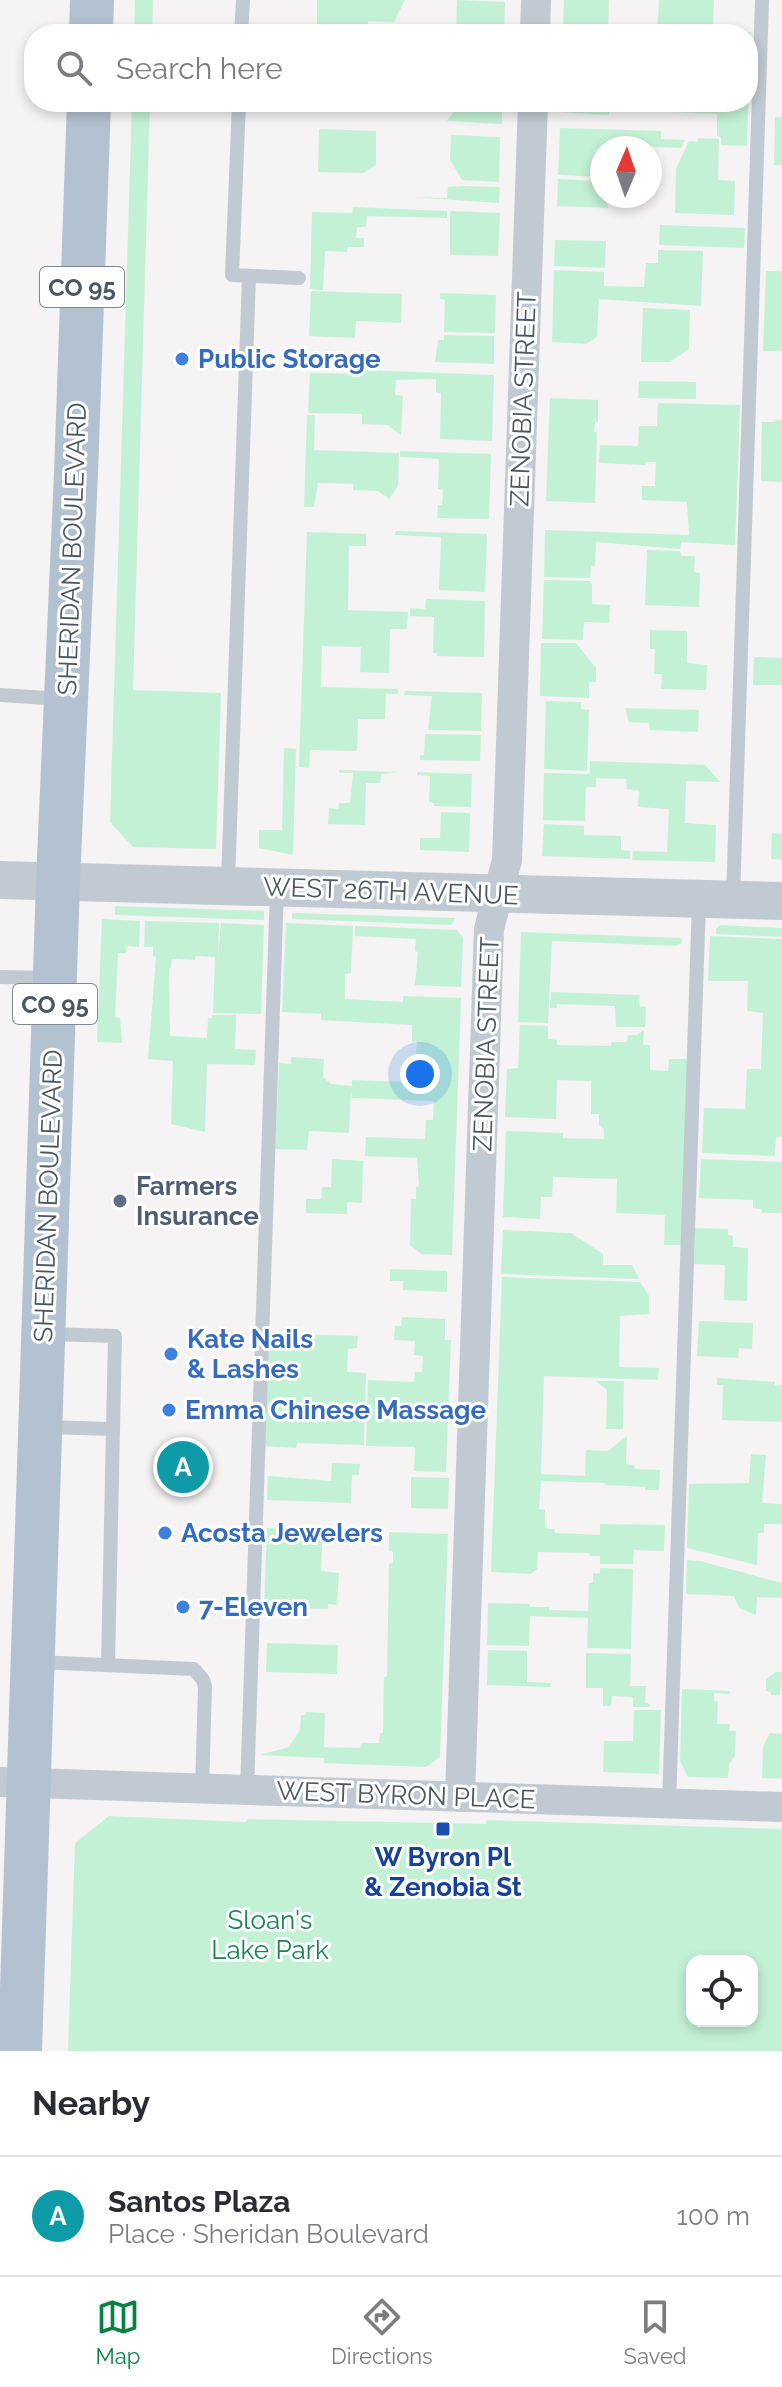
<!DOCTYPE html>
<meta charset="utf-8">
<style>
:root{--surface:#fff;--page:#f2f2f3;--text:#2b2b33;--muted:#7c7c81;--line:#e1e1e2;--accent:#0b8043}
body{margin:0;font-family:Raleway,sans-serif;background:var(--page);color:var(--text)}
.controls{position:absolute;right:24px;bottom:24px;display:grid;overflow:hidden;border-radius:16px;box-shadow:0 4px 12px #0003}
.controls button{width:72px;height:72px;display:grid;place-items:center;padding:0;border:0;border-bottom:2px solid var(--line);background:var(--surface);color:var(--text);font:40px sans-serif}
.compass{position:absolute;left:590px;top:136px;width:72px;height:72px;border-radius:50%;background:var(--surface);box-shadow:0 4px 12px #0003;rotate:2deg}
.you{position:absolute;left:420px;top:1074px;width:28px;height:28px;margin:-20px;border:6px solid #fff;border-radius:50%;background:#1a73e8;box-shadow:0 0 0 12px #1a73e833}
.badge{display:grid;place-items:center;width:52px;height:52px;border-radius:50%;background:var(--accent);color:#fff;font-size:26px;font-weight:700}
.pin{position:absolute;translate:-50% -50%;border:4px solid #fff;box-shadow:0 2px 8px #0006}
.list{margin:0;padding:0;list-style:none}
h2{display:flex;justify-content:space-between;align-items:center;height:104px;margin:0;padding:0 32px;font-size:34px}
h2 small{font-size:26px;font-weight:400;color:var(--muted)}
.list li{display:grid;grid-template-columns:52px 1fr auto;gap:24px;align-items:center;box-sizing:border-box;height:120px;padding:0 32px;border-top:2px solid var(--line)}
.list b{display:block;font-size:30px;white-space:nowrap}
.list p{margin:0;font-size:26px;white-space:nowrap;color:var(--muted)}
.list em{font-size:26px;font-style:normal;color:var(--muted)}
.icon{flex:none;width:44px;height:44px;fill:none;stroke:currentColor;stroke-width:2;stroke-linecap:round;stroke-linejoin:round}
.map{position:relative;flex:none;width:782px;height:2051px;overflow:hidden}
.search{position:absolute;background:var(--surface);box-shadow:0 4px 12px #0003;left:24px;right:24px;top:24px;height:88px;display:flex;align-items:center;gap:20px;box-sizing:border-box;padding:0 28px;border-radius:32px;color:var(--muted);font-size:30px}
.sheet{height:224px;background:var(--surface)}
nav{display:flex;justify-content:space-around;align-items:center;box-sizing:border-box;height:112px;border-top:2px solid var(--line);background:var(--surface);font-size:22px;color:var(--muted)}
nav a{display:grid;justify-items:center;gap:4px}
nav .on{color:var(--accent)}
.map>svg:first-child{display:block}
.green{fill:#c3f1d5;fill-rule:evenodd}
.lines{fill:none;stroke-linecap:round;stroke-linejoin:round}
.service{stroke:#c1cad2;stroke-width:14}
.minor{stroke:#c1cad2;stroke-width:30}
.tertiary{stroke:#c1cad2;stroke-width:38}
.primary{stroke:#b3c2d1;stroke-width:44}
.shop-dot{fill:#3f7fe0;stroke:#fff;stroke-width:3}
.service-dot{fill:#5c6f8a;stroke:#fff;stroke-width:3}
.transit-dot{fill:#1a4fb4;stroke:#fff;stroke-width:3}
.labels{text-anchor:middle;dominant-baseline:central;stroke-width:6;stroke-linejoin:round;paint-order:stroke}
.shield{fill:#fff;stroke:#808990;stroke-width:2}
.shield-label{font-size:24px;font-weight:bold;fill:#4a5661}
.shop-label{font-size:26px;font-weight:bold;fill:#366cbe;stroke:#fff;text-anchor:start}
.street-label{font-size:26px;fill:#4a5661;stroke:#fff}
.service-label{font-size:26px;font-weight:bold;fill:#4e5e75;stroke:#fff;text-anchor:start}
.transit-label{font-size:26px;font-weight:bold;fill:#164399;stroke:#fff}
.park-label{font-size:26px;fill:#17864f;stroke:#fff}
</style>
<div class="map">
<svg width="782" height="2051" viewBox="0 0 782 2051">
<rect width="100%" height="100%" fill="#f5f3f3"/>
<g class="green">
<path d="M 135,0 L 153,0 L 152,34 L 134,34 Z"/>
<path d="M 317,0 L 405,0 L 394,22 L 368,21 L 367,34 L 317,34 Z"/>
<path d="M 457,0 L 505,2 L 504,30 L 456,28 Z"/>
<path d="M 564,0 L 609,0 L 608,26 L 563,24 Z"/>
<path d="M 659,0 L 714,0 L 713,30 L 751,32 L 747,146 L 721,145 L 721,137 L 717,136 L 717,114 L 649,111 L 650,102 L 748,102 L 748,34 L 657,34 Z"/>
<path d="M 132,102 L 150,102 L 133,690 L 221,693 L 216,849 L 133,847 L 110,822 Z"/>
<path d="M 460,102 L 502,102 L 502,124 L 447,121 Z"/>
<path d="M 560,102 L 610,102 L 609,115 L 559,112 Z"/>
<path d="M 775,117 L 782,117 L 782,165 L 774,165 Z"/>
<path d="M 560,128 L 661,131 L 661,139 L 685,140 L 681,148 L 609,145 L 608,148 L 602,148 L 602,177 L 558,175 Z"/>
<path d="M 319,129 L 376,131 L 376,165 L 363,173 L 318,172 Z"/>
<path d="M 451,135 L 500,137 L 499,182 L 462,180 L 450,160 Z"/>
<path d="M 698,138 L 719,139 L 718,180 L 735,181 L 734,215 L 675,213 L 676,169 L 689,141 L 698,142 Z"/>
<path d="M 558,179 L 597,181 L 609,208 L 557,206 Z"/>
<path d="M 463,186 L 500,187 L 499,203 L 411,197 L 447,198 L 448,187 Z"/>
<path d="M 353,207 L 447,211 L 447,218 L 367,216 L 366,227 L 357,227 L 356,238 L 364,238 L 364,247 L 348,247 L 347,252 L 325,251 L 323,290 L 310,289 L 312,212 L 352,213 Z"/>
<path d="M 450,211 L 500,213 L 498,256 L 450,255 Z"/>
<path d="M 660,225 L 745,228 L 744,248 L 659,245 Z"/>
<path d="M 555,240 L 606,241 L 605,268 L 554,266 Z"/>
<path d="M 658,250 L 703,251 L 701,306 L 599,299 L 597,337 L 586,344 L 552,342 L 554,270 L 604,272 L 604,286 L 644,287 L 646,263 L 658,263 Z"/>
<path d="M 766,271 L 782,271 L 782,351 L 763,351 Z"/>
<path d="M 311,291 L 402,294 L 401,323 L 356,321 L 355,338 L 309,336 Z"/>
<path d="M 440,293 L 496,295 L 495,333 L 444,332 L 445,300 L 440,299 Z"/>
<path d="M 643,308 L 690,310 L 689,349 L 670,362 L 641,362 Z"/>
<path d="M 444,335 L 494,336 L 494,364 L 435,362 L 438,340 L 444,340 Z"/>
<path d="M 364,370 L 494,375 L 492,441 L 440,439 L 441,393 L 436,392 L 436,379 L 396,380 L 395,395 L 403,396 L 401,435 L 387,425 L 362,424 L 362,414 L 308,413 L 310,373 L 363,374 Z"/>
<path d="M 639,381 L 696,382 L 696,399 L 638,398 Z"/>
<path d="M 550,398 L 598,400 L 598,422 L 595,422 L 594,432 L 597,432 L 595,503 L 546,501 Z"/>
<path d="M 658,403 L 740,405 L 735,545 L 681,542 L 680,549 L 596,542 L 595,566 L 591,566 L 590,578 L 544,577 L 545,530 L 689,535 L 687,502 L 642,500 L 642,486 L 655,486 L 656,462 L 646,462 L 645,465 L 599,463 L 600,445 L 638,446 L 639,426 L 657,426 Z"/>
<path d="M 307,415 L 315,415 L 314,450 L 399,453 L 398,486 L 389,499 L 378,491 L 353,490 L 353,484 L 318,483 L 314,507 L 304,507 Z"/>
<path d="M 776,420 L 782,420 L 782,482 L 761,481 L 762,422 L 775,422 Z"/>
<path d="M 400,451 L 491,454 L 489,519 L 437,518 L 438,505 L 442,505 L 443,490 L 438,489 L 439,459 L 400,457 Z"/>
<path d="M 396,531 L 487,534 L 485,592 L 439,590 L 441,537 L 395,535 Z"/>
<path d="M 307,532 L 366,534 L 366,546 L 349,546 L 348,610 L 408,612 L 407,629 L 390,629 L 389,673 L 360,672 L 361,647 L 322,646 L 321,687 L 398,689 L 398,694 L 386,694 L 385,719 L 358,719 L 357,751 L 310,750 L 309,768 L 299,767 Z"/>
<path d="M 647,550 L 680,551 L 681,556 L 695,556 L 694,572 L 700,573 L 699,607 L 645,605 Z"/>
<path d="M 544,580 L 590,581 L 592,585 L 592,604 L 610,605 L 609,623 L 584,622 L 583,640 L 542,639 Z"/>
<path d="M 426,599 L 485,601 L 484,657 L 437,656 L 437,653 L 433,653 L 434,617 L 410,616 L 410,608 L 425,609 Z"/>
<path d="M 650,630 L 687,631 L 687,663 L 707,665 L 706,690 L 661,689 L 662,674 L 654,674 L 655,649 L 650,649 Z"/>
<path d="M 541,643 L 576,643 L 596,668 L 596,682 L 589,682 L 589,698 L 540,696 Z"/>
<path d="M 754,657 L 782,658 L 782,685 L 753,685 Z"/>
<path d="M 405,691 L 482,693 L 481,731 L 428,730 L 432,696 L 404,695 Z"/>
<path d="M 546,701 L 581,702 L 581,709 L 589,710 L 587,771 L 544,769 Z"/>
<path d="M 625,708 L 699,710 L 698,732 L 650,730 L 649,723 L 629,722 Z"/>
<path d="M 425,734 L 481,735 L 480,761 L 420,760 L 420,755 L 424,755 Z"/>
<path d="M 284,748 L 296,749 L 293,855 L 259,848 L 259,830 L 282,830 Z"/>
<path d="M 590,761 L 705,765 L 720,782 L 686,781 L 685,823 L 716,825 L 715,862 L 632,860 L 633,851 L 667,852 L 669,809 L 638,807 L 639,791 L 627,789 L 626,779 L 596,778 L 596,787 L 586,787 L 585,821 L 543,820 L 544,773 L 590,774 Z"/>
<path d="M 339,770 L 398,772 L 381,774 L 380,783 L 366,783 L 365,825 L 328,824 L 329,808 L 338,809 L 339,803 L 350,803 L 353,773 L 339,773 Z"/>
<path d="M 417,772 L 472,774 L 471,807 L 434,806 L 434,803 L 429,802 L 430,776 L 417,775 Z"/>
<path d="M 441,812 L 470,813 L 469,852 L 420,850 L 420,838 L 440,838 Z"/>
<path d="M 544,824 L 584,826 L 584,835 L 621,836 L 621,850 L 630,851 L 630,859 L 542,856 Z"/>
<path d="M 772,833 L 782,834 L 782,860 L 771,859 Z"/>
<path d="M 115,906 L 264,911 L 264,920 L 115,915 Z"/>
<path d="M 292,913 L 456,918 L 451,925 L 292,919 Z"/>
<path d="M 102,919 L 140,921 L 139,947 L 127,946 L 126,953 L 118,953 L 115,1017 L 120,1018 L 122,1043 L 97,1042 Z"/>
<path d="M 145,921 L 219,923 L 218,958 L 221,923 L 264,925 L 261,1014 L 213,1013 L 215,957 L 196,956 L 195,960 L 172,959 L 171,968 L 169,968 L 170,1036 L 207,1038 L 208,1018 L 212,1018 L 212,1015 L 236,1015 L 235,1049 L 256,1050 L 255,1065 L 207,1064 L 205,1132 L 171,1124 L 173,1061 L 148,1059 L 156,957 L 153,956 L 153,947 L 144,947 Z"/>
<path d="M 286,923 L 353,926 L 351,973 L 345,974 L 345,999 L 403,1002 L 403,996 L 461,998 L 452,1255 L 422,1254 L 410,1245 L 411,1199 L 416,1199 L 416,1187 L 419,1186 L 417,1158 L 365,1156 L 366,1137 L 425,1139 L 426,1120 L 433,1120 L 434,1101 L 352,1098 L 351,1092 L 349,1133 L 309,1131 L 307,1150 L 275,1149 L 279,1063 L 291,1064 L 291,1057 L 324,1059 L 323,1077 L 331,1084 L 352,1086 L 352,1080 L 403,1082 L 411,1074 L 411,1056 L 416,1055 L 417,1042 L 412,1042 L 412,1025 L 321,1020 L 321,1014 L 282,1012 Z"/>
<path d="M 720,925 L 782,928 L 782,937 L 716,934 L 716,929 Z"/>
<path d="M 355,926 L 457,930 L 463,938 L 461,987 L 415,985 L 418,952 L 415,951 L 416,939 L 355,936 Z"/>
<path d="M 521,932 L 682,938 L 682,943 L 675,946 L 552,941 L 548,1023 L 518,1022 Z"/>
<path d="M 710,936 L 782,939 L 782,1137 L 776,1137 L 775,1156 L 702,1153 L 704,1108 L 745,1109 L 747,1069 L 761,1069 L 763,1013 L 747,1011 L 748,981 L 708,981 Z"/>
<path d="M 551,992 L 640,995 L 639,1006 L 646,1007 L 645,1027 L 616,1027 L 615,1006 L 557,1004 L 557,1008 L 550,1008 Z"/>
<path d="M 520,1025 L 548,1026 L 548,1039 L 557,1040 L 557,1045 L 611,1046 L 612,1042 L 627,1042 L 628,1035 L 637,1035 L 644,1030 L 643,1045 L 650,1045 L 650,1070 L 668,1071 L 669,1059 L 688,1059 L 682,1245 L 664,1245 L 665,1215 L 616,1213 L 617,1179 L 553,1177 L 552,1197 L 541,1197 L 540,1219 L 503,1217 L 506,1131 L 563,1133 L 563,1138 L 604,1139 L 604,1129 L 599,1125 L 599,1114 L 591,1114 L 591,1081 L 557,1080 L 556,1119 L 505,1117 L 507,1069 L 518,1068 Z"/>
<path d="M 332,1159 L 363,1161 L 362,1203 L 347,1202 L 347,1214 L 306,1213 L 306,1199 L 321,1199 L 322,1187 L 331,1187 Z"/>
<path d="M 701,1159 L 782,1162 L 782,1213 L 762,1213 L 762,1209 L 753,1208 L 753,1200 L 699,1198 Z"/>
<path d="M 695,1228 L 728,1229 L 728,1235 L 733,1236 L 733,1247 L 748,1248 L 747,1301 L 724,1300 L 725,1265 L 694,1264 Z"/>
<path d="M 503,1230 L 571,1233 L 603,1254 L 603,1265 L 632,1265 L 639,1279 L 501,1274 Z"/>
<path d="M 390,1269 L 447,1271 L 447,1292 L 403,1290 L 403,1281 L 390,1281 Z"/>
<path d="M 502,1277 L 640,1282 L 649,1296 L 649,1314 L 620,1316 L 619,1367 L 659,1368 L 658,1380 L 544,1376 L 541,1474 L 585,1476 L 586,1450 L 608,1451 L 627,1436 L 626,1464 L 634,1465 L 635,1469 L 660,1470 L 659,1490 L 645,1490 L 645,1487 L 606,1485 L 605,1483 L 541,1481 L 539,1509 L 545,1510 L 545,1528 L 554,1529 L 555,1533 L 600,1535 L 600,1524 L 665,1525 L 664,1551 L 634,1550 L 633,1564 L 600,1564 L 600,1556 L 590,1556 L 589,1553 L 538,1552 L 537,1569 L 530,1574 L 491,1572 Z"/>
<path d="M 402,1317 L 445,1319 L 445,1340 L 451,1340 L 446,1472 L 414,1471 L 415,1447 L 366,1446 L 368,1380 L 414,1382 L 415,1372 L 422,1372 L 423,1356 L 414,1355 L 415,1341 L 394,1340 L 395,1326 L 401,1326 Z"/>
<path d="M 699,1321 L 753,1323 L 752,1349 L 739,1348 L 738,1358 L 697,1356 Z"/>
<path d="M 265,1333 L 358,1336 L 357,1348 L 348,1349 L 347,1372 L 366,1373 L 364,1445 L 297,1443 L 296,1448 L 261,1446 Z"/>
<path d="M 717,1378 L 775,1382 L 775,1385 L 782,1385 L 782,1422 L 722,1420 L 723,1385 L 717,1385 Z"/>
<path d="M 596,1381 L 624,1381 L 623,1429 L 606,1429 L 607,1390 Z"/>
<path d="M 751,1454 L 766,1455 L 762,1503 L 782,1504 L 782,1524 L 764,1524 L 764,1533 L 758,1533 L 757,1565 L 687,1548 L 689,1484 L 749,1483 Z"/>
<path d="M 332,1463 L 360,1464 L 359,1475 L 352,1475 L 351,1503 L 267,1500 L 268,1476 L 331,1481 Z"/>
<path d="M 411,1477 L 449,1478 L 448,1509 L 411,1508 Z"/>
<path d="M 267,1528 L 323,1530 L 321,1571 L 339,1573 L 337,1605 L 328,1604 L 328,1609 L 264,1607 Z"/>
<path d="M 389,1532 L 448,1534 L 440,1757 L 426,1767 L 324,1763 L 324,1758 L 260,1755 L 289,1747 L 300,1730 L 301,1715 L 305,1715 L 306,1712 L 325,1713 L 324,1747 L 360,1748 L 361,1743 L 379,1743 L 380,1733 L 383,1733 L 384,1677 L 387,1676 L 389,1564 L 393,1563 L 393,1552 L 389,1551 Z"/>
<path d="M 687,1560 L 700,1561 L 782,1583 L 782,1598 L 757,1597 L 756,1615 L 739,1608 L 734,1596 L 686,1594 Z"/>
<path d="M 600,1568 L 633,1569 L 631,1649 L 587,1648 L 588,1618 L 530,1616 L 529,1646 L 487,1645 L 488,1603 L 529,1604 L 530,1607 L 549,1607 L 549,1610 L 588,1611 L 589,1583 L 593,1583 L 593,1573 L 600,1573 Z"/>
<path d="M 267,1643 L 338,1645 L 337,1674 L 266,1672 Z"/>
<path d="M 488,1650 L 527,1651 L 527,1682 L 551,1683 L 551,1687 L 487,1685 Z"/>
<path d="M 586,1653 L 631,1654 L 630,1686 L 646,1686 L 645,1703 L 650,1704 L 650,1707 L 633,1707 L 633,1697 L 612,1696 L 611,1706 L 603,1706 L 603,1688 L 586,1688 Z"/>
<path d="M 776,1672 L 782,1672 L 780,1695 L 771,1695 L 771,1692 L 766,1691 L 766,1679 Z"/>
<path d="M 682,1689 L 730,1691 L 729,1694 L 714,1693 L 714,1701 L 718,1702 L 717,1724 L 730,1724 L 729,1731 L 736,1731 L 735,1756 L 729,1764 L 728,1778 L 688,1777 L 680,1761 Z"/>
<path d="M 634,1710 L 661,1710 L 659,1774 L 603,1772 L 604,1741 L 633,1741 Z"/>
<path d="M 770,1733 L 782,1734 L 782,1779 L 762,1778 L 763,1746 Z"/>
<path d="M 109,1816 L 245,1822 L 248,1819 L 486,1824 L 487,1820 L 782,1829 L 782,2051 L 68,2051 L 75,1843 ZM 692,1961 L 752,1961 L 752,2021 L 692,2021 Z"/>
</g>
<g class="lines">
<g class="service">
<path d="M 241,34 L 243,0"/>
<path d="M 239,102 L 232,275 L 299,278"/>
<path d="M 0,695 L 63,699"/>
<path d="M 228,883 L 249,276"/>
<path d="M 733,899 L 762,0"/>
<path d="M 0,977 L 52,978"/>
<path d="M 48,1334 L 115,1336 L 108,1664"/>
<path d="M 45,1427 L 113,1429"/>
<path d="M 37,1662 L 194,1669 L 203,1680 L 205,1687 L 202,1789"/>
<path d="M 247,1790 L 277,888"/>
<path d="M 669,1804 L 699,901"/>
</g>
<g class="minor">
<path d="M 535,34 L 536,0"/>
<path d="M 0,1782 L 782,1807"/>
<path d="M 460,1797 L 489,929 L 507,860 L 533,102"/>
</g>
<path class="tertiary" d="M 0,880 L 782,901"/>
<g class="primary">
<path d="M 91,34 L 92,0"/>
<path d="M 20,2051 L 58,881 L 76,473 L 89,102"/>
</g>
</g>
<g class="shop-dot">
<circle cx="182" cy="359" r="8"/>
<circle cx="171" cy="1354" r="8"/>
<circle cx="169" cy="1410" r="8"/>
<circle cx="165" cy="1533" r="8"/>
<circle cx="183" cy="1607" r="8"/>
</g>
<circle class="service-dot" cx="120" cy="1201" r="8"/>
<rect class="transit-dot" x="435" y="1821" width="16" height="16" rx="4"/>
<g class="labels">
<g class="shield">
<rect x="40" y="267" width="84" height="40" rx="6"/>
<rect x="13" y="984" width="84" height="40" rx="6"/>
</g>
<g class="shield-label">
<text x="82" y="287">CO 95</text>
<text x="55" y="1004">CO 95</text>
</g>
<g class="shop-label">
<text x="198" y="359">Public Storage</text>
<text x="187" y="1339">Kate Nails<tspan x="187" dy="30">&amp; Lashes</tspan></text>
<text x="185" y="1410">Emma Chinese Massage</text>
<text x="181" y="1533">Acosta Jewelers</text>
<text x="199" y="1607">7-Eleven</text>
</g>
<g class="street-label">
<text transform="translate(523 399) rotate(-88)">ZENOBIA STREET</text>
<text transform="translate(72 549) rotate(-88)">SHERIDAN BOULEVARD</text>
<text transform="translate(391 891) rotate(2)">WEST 26TH AVENUE</text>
<text transform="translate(486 1044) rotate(-88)">ZENOBIA STREET</text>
<text transform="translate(48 1196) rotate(-88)">SHERIDAN BOULEVARD</text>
<text transform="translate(406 1795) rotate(2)">WEST BYRON PLACE</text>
</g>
<g class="service-label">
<text x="136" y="1186">Farmers<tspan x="136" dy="30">Insurance</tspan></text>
</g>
<g class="transit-label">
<text x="443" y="1857">W Byron Pl<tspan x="443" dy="30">&amp; Zenobia St</tspan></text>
</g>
<g class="park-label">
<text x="270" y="1920">Sloan's<tspan x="270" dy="30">Lake Park</tspan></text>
</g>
</g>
</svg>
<div class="controls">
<button><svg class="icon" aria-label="locate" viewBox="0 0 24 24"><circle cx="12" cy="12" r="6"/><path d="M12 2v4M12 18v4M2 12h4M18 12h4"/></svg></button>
</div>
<svg class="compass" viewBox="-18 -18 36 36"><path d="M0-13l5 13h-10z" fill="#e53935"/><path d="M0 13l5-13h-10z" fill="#7c7c81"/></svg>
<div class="you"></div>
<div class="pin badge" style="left:183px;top:1467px;background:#0f9aa8">A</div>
<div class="search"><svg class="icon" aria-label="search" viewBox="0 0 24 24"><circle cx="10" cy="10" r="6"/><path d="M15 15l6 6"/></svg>Search here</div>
</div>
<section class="sheet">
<h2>Nearby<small></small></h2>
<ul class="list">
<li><span class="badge" style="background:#0f9aa8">A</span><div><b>Santos Plaza</b><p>Place · Sheridan Boulevard</p></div><em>100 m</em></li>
</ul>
</section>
<nav>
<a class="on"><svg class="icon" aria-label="map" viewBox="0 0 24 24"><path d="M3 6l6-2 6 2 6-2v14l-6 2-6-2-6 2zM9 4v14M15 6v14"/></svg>Map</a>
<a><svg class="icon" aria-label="directions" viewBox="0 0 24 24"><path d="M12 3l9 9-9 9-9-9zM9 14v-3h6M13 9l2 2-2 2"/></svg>Directions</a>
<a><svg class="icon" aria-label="saved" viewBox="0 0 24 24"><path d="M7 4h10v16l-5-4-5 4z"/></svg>Saved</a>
</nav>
